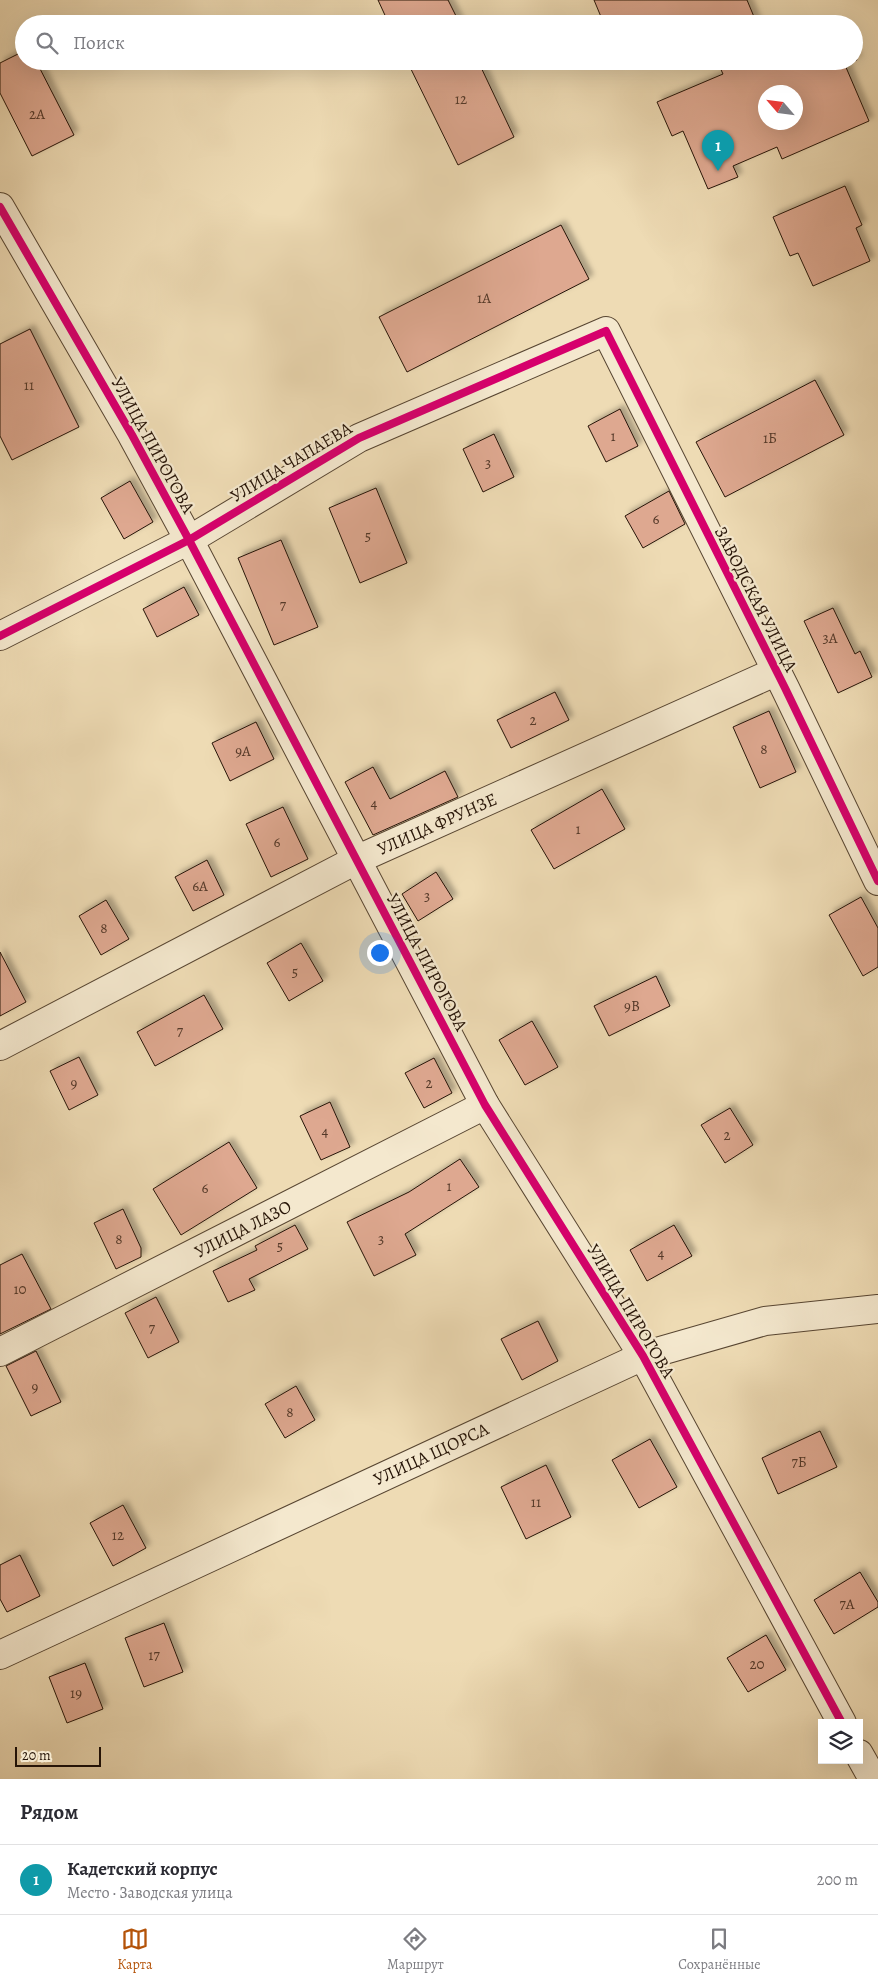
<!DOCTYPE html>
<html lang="ru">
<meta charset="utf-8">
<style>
:root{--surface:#fff;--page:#f2f2f3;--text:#2b2b33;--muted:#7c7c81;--line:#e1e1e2;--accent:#b45309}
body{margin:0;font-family:Alegreya,serif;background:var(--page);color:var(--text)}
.controls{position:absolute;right:15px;bottom:15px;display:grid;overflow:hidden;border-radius:0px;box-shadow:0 5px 20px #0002}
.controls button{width:45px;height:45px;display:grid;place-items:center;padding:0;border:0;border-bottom:1px solid var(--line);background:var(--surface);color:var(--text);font:25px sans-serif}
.compass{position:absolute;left:758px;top:85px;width:45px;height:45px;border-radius:50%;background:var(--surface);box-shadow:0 5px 20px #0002;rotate:298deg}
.scale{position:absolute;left:15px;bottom:12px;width:86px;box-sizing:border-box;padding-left:5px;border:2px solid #261407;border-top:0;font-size:14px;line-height:18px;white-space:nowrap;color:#261407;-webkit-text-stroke:4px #f4e8ce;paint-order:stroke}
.you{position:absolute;left:379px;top:952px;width:18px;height:18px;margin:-12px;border:4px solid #fff;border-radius:50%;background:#1a73e8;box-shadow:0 0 0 8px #1a73e833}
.badge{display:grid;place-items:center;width:32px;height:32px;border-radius:50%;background:var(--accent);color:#fff;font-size:16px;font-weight:700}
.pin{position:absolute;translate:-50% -41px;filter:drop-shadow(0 1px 2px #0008)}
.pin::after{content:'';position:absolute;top:26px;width:18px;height:15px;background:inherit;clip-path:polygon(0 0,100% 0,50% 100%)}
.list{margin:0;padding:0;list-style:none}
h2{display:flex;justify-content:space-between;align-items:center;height:65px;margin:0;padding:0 20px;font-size:21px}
h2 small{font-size:16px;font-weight:400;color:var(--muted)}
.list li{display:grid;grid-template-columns:32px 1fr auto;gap:15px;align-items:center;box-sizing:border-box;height:70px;padding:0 20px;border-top:1px solid var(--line)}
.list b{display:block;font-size:19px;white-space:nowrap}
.list p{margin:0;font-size:16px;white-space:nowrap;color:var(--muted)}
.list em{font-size:16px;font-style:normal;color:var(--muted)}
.icon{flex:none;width:28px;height:28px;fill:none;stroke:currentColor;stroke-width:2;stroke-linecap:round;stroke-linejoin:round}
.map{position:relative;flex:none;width:878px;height:1779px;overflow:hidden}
.search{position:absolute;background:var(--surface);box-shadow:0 5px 20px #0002;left:15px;right:15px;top:15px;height:55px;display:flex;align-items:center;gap:12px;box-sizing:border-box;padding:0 18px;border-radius:28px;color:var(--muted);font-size:19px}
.sheet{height:135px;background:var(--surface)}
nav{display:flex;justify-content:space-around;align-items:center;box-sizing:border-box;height:70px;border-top:1px solid var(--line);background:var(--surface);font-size:14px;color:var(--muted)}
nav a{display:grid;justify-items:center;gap:2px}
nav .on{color:var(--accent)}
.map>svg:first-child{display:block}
.building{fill:#dea890;stroke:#261407;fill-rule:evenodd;filter:url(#shadow)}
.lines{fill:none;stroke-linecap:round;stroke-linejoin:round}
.minor-casing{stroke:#584632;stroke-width:30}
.minor{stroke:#f4e8ce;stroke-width:28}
.cycleway-casing{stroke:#f4e8ce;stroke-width:11}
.cycleway{stroke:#d6006c;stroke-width:8}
.labels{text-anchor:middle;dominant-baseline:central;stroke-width:4.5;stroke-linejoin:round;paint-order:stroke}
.number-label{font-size:15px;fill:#543929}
.street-label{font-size:18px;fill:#261407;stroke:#f4e8ce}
</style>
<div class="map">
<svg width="878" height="1779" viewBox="0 0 878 1779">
<defs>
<filter id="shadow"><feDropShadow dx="4.5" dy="-4.5" stdDeviation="2.5" flood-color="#0004"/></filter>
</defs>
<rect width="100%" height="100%" fill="#eedbb4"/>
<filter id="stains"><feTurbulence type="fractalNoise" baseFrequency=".004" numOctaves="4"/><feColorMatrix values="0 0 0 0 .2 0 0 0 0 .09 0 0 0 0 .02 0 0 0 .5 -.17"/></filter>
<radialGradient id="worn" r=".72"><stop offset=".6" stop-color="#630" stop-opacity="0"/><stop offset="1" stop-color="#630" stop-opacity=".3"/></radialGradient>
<g class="building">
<path d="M 378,0 L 448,0 L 460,24 L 389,24 Z"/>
<path d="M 594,0 L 747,0 L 757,24 L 604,24 Z"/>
<path d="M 24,51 L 24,61 L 36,61 L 74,135 L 32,156 L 0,93 L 0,63 Z"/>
<path d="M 854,54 L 857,60 L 845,65 L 869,121 L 782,159 L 777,147 L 733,166 L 738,177 L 708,189 L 683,131 L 672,136 L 657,102 L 723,74 L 717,61 L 854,61 ZM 766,92 L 796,92 L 796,122 L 766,122 Z"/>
<path d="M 407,61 L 478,61 L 514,137 L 458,165 Z"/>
<path d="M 845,186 L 862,225 L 856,228 L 870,261 L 813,286 L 798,253 L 790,256 L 773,217 Z"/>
<path d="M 561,225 L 589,279 L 407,372 L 379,317 Z"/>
<path d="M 30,329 L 79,427 L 12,460 L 0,436 L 0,344 Z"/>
<path d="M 815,380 L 844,435 L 725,497 L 696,442 Z"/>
<path d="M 620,409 L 638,446 L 606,462 L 588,426 Z"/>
<path d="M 494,434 L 514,477 L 483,492 L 463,449 Z"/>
<path d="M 130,481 L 153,522 L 124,539 L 101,498 Z"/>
<path d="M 376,488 L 407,563 L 360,583 L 329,508 Z"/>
<path d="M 669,491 L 685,524 L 643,548 L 625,516 Z"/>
<path d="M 281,540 L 318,627 L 274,645 L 238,558 Z"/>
<path d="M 184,587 L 199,615 L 157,637 L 143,609 Z"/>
<path d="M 833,608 L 855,654 L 860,651 L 872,677 L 838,693 L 804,621 Z"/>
<path d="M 555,692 L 569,720 L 511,748 L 497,720 Z"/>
<path d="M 769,711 L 796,772 L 760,788 L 733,727 Z"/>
<path d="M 256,722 L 274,759 L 230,781 L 212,743 Z"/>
<path d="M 373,767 L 390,799 L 445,771 L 458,797 L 373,835 L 345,782 Z"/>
<path d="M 602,789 L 625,829 L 554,869 L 531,830 Z"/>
<path d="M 283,807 L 308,859 L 271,877 L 246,824 Z"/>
<path d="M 207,860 L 224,895 L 193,911 L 175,877 Z"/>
<path d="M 436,872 L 453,899 L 418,921 L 402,894 Z"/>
<path d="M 861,897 L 878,928 L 878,967 L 863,976 L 829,915 Z"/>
<path d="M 106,900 L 129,939 L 101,955 L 79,916 Z"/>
<path d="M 301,943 L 323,981 L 289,1001 L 267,963 Z"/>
<path d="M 0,952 L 26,1002 L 0,1016 Z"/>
<path d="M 656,976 L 670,1006 L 609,1036 L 594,1006 Z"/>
<path d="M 204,995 L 223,1029 L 155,1066 L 137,1032 Z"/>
<path d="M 532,1021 L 558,1067 L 525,1085 L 499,1040 Z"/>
<path d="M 79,1057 L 98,1095 L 69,1110 L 50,1071 Z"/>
<path d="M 434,1058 L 452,1093 L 424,1108 L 405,1073 Z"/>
<path d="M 330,1102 L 350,1147 L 321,1160 L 300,1116 Z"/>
<path d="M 730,1108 L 753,1145 L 725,1163 L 701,1125 Z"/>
<path d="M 229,1142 L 257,1188 L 181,1235 L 153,1189 Z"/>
<path d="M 460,1159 L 479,1187 L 405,1234 L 416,1255 L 374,1276 L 347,1222 L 409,1192 Z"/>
<path d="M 123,1209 L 141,1248 L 141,1257 L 116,1269 L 94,1223 Z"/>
<path d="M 295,1225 L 308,1249 L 249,1279 L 255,1290 L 228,1302 L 213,1271 L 257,1250 L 255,1246 Z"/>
<path d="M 674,1225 L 692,1256 L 647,1281 L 630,1250 Z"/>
<path d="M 22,1254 L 51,1309 L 0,1334 L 0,1265 Z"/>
<path d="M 156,1297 L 179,1342 L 148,1358 L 125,1313 Z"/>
<path d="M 538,1321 L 558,1361 L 522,1380 L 501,1339 Z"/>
<path d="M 36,1351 L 61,1402 L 31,1416 L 6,1366 Z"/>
<path d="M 296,1386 L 315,1420 L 285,1438 L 265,1404 Z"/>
<path d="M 820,1431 L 837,1467 L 778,1494 L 762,1458 Z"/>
<path d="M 650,1439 L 677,1487 L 639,1508 L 612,1460 Z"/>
<path d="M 546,1465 L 571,1517 L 526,1539 L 501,1487 Z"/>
<path d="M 123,1505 L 146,1548 L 113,1566 L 90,1523 Z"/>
<path d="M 20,1555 L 40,1596 L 7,1612 L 0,1599 L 0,1565 Z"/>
<path d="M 860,1572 L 878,1602 L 878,1607 L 834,1634 L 814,1600 Z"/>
<path d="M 164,1623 L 183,1672 L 144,1687 L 125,1638 Z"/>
<path d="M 766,1635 L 786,1670 L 748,1692 L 727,1658 Z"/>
<path d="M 85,1663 L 103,1709 L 67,1723 L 49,1677 Z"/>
</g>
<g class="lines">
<g class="minor-casing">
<g id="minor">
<path d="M 0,207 L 132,435 L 189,540 L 485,1105 L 643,1356 L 842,1723"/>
<path d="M 0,636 L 189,540 L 359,438 L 606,331 L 785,688 L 878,881"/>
<path d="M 0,1046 L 356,860 L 775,672"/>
<path d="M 0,1352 L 485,1105"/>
<path d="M 0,1655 L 643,1356 L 765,1321 L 878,1309"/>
<path d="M 859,1754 L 873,1779"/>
</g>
</g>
<use href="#minor" class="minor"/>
<g class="cycleway-casing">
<g id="cycleway">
<path d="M 0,207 L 132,435 L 189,540 L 485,1105 L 643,1356 L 842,1723"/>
<path d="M 0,636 L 189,540 L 359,438 L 606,331 L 785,688 L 878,881"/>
</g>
</g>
<use href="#cycleway" class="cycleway"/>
</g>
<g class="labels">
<g class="number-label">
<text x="461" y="99">12</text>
<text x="37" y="114">2А</text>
<text x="484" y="298">1А</text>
<text x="29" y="385">11</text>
<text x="613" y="436">1</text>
<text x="770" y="438">1Б</text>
<text x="488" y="463">3</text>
<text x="656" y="519">6</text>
<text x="368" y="536">5</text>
<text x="283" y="605">7</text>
<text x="830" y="638">3А</text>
<text x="533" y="720">2</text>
<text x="764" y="749">8</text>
<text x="243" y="751">9А</text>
<text x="374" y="803">4</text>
<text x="578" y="829">1</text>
<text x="277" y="842">6</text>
<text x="200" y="886">6А</text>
<text x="427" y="896">3</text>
<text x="104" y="928">8</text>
<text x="295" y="972">5</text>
<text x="632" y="1006">9В</text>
<text x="180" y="1031">7</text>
<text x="74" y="1083">9</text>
<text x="429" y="1083">2</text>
<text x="325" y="1131">4</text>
<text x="727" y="1135">2</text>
<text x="449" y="1186">1</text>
<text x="205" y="1188">6</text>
<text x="119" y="1239">8</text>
<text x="381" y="1239">3</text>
<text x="280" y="1246">5</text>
<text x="661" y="1253">4</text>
<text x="20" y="1289">10</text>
<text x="152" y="1328">7</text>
<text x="35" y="1387">9</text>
<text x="290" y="1412">8</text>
<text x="799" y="1462">7Б</text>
<text x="536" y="1502">11</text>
<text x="118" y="1535">12</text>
<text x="847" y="1604">7А</text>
<text x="154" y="1655">17</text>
<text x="757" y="1664">20</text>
<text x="76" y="1693">19</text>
</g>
<g class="street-label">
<text transform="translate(153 445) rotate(61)">УЛИЦА ПИРОГОВА</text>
<text transform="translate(291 462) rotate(-31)">УЛИЦА ЧАПАЕВА</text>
<text transform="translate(756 599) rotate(63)">ЗАВОДСКАЯ УЛИЦА</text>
<text transform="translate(437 824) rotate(-24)">УЛИЦА ФРУНЗЕ</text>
<text transform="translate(427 962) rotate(62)">УЛИЦА ПИРОГОВА</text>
<text transform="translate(243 1229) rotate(-27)">УЛИЦА ЛАЗО</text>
<text transform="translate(631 1311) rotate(59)">УЛИЦА ПИРОГОВА</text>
<text transform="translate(431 1454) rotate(-25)">УЛИЦА ЩОРСА</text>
</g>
</g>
<rect width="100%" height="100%" filter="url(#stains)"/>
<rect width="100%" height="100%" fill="url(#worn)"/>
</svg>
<div class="controls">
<button><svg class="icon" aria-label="layers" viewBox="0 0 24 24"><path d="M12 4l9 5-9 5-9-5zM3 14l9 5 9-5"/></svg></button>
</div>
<svg class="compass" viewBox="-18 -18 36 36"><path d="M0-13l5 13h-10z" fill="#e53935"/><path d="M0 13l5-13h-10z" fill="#7c7c81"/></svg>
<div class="scale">20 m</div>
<div class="you"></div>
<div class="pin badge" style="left:718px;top:171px;background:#0f9aa8">1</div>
<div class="search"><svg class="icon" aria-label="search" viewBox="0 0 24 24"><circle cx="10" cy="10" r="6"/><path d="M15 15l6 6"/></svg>Поиск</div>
</div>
<section class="sheet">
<h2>Рядом<small></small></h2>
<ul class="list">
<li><span class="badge" style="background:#0f9aa8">1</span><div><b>Кадетский корпус</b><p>Место · Заводская улица</p></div><em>200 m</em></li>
</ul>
</section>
<nav>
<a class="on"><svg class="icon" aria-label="map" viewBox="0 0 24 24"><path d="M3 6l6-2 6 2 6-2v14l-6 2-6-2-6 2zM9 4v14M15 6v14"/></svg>Карта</a>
<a><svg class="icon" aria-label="directions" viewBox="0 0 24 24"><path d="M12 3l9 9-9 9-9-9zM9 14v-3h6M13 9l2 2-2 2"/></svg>Маршрут</a>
<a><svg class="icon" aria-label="saved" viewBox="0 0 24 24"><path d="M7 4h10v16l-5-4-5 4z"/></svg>Сохранённые</a>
</nav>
